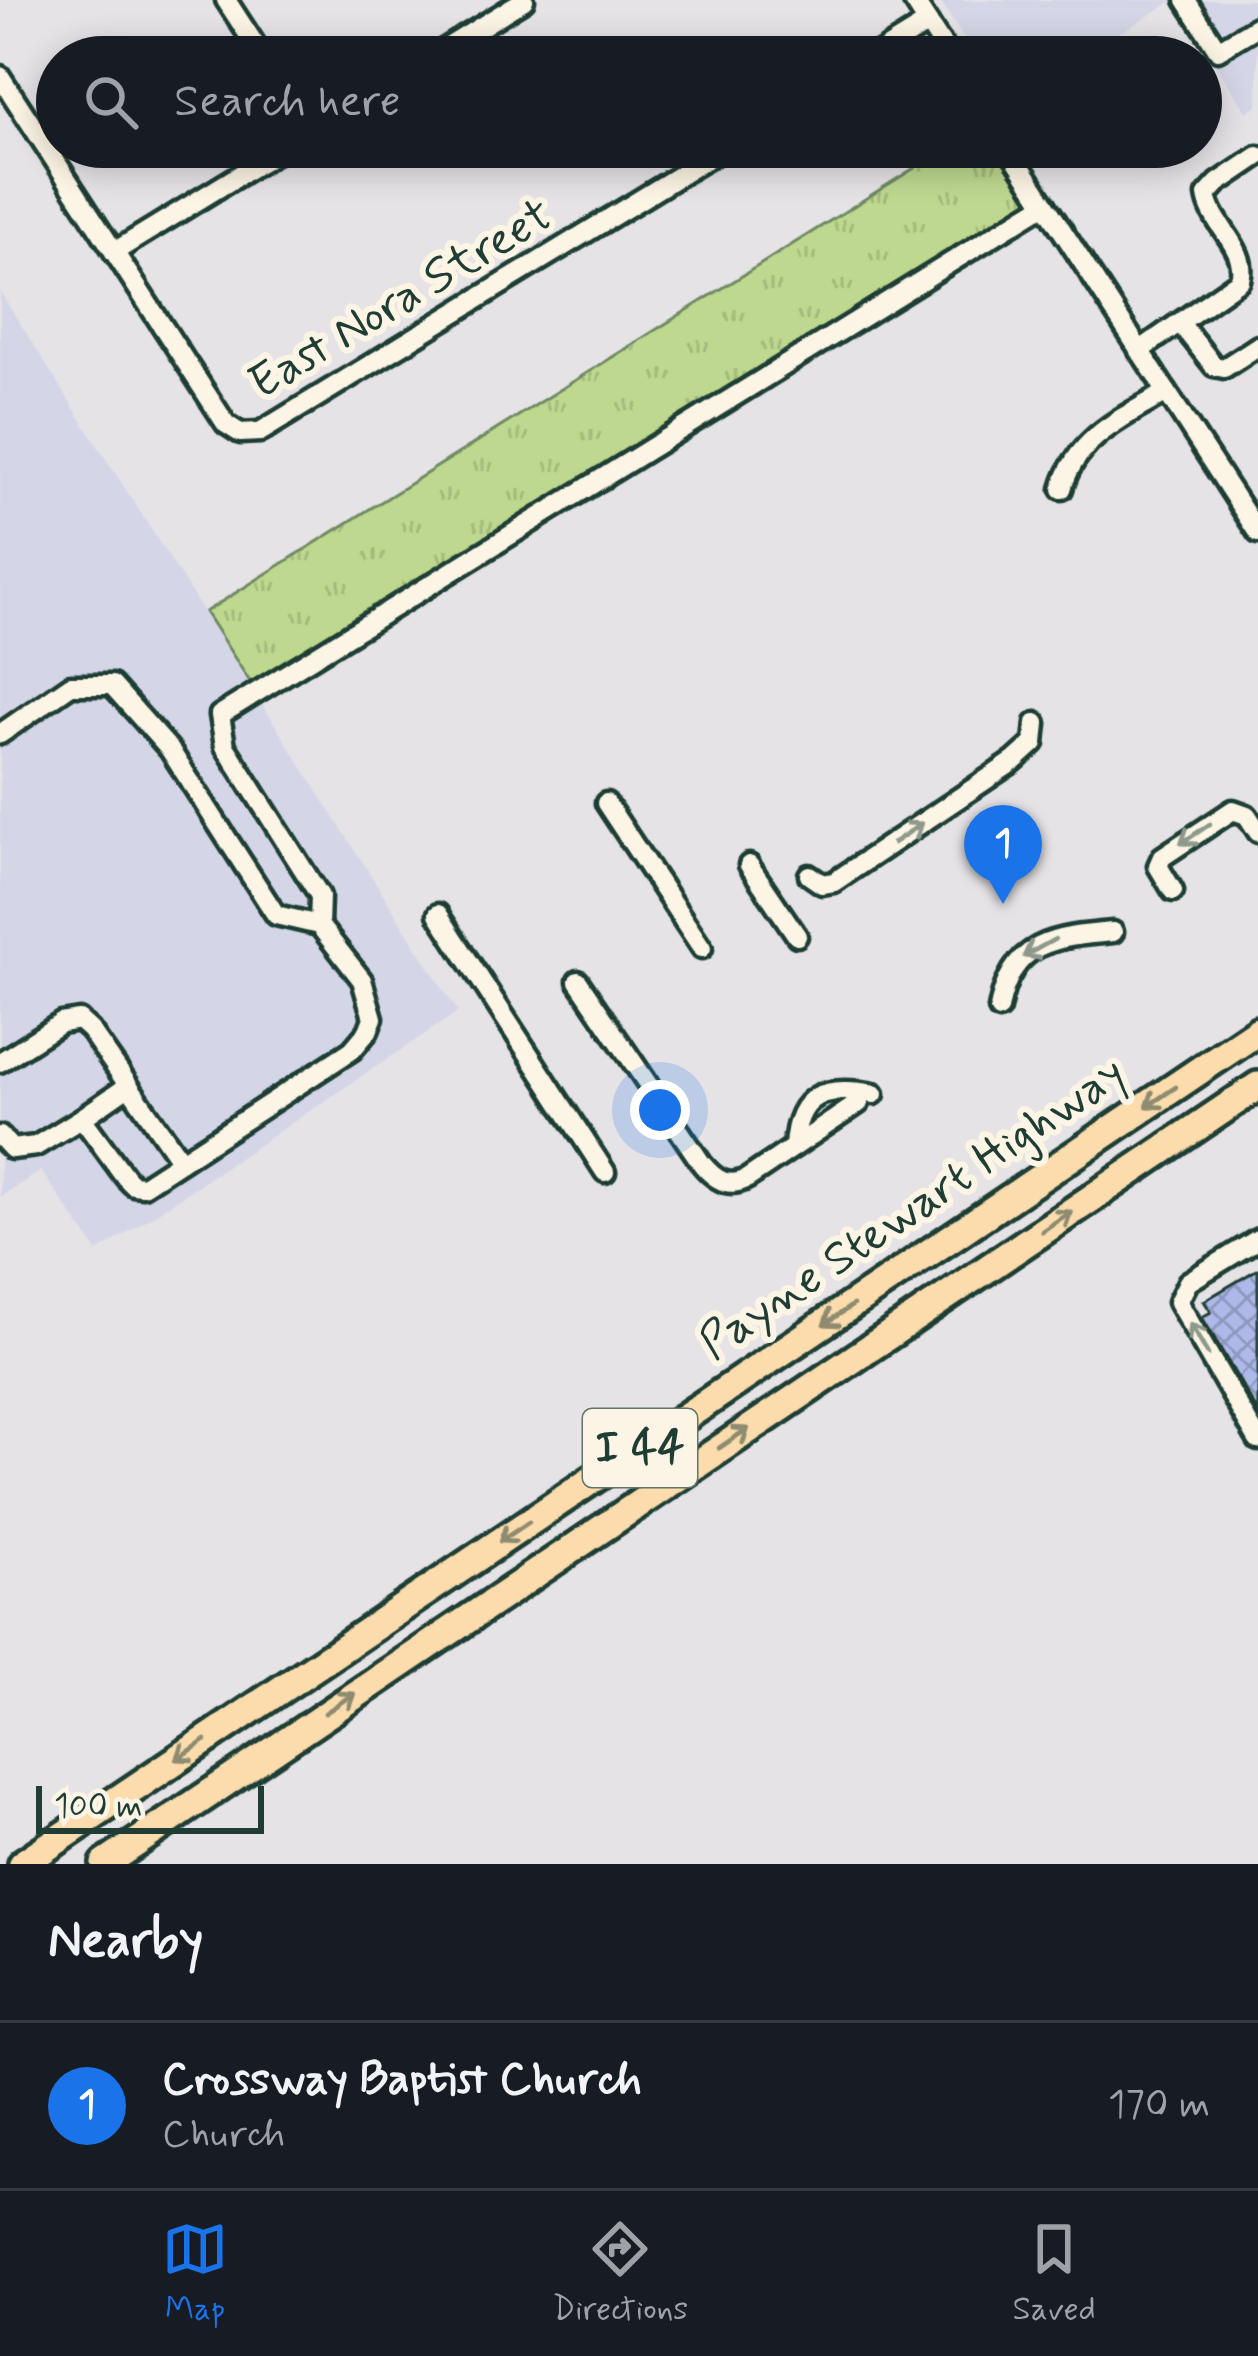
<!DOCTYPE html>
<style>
:root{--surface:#171b24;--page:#242831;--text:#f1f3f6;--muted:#9ea1a6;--line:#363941;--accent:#1a73e8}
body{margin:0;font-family:Mynerve,sans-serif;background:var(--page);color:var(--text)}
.scale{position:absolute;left:36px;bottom:30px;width:228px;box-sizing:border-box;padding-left:12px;border:6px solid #1f3d34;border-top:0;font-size:33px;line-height:42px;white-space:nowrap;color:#1f3d34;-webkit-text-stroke:9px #fcf5e5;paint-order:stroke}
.you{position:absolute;left:660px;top:1110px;width:42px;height:42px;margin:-30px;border:9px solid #fff;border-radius:50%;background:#1a73e8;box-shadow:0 0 0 18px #1a73e833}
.badge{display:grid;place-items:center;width:78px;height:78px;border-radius:50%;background:var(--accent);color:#fff;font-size:39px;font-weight:700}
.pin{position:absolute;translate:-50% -99px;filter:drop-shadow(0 3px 6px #0008)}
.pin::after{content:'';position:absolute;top:63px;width:42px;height:36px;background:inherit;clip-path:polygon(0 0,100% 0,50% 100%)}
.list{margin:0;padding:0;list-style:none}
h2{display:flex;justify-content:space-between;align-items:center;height:156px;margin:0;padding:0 48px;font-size:51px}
h2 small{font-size:39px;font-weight:400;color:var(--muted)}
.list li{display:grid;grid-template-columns:78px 1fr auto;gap:36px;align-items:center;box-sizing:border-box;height:168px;padding:0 48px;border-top:3px solid var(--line)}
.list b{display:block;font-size:45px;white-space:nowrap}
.list p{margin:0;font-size:39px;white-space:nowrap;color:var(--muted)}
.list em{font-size:39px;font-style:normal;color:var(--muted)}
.icon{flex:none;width:66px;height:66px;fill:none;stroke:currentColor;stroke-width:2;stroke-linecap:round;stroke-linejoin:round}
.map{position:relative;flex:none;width:1258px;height:1864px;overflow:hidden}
.search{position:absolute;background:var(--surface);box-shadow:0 6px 30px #0003;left:36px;right:36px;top:36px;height:132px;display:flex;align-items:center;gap:30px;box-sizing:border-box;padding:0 42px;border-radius:66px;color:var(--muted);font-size:45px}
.sheet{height:324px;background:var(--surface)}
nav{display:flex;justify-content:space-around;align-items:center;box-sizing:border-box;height:168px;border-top:3px solid var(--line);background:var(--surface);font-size:33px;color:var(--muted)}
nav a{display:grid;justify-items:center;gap:6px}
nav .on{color:var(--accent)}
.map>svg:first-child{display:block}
.built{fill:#d4d6e7}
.grass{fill:url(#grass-tufts);stroke:#6e8a62;stroke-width:3}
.building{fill:url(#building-cross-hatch);stroke:#1f3d34;stroke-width:3}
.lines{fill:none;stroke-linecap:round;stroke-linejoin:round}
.minor-casing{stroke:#1f3d34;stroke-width:27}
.highway-casing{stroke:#1f3d34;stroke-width:36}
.minor{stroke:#fcf5e5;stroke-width:18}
.highway{stroke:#fcdcac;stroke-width:27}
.oneway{stroke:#8e998c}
.oneway2{stroke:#8e8c70}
.labels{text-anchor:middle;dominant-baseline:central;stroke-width:12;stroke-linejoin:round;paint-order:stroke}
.shield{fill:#fcf5e5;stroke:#617469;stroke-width:3}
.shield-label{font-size:45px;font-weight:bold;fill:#1f3d34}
.street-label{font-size:48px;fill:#1f3d34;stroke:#fcf5e5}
</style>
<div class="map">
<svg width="1258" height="1864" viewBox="0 0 1258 1864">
<defs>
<pattern id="grass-tufts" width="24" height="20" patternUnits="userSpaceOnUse" patternTransform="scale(3)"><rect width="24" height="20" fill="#bed88f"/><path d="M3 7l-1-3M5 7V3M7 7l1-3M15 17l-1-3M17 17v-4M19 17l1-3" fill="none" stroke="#a3ba7c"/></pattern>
<pattern id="building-cross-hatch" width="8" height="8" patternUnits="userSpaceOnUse" patternTransform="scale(3)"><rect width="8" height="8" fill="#aeb9e9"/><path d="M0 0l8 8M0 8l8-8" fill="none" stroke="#8d98be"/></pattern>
</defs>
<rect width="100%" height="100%" fill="#e5e3e6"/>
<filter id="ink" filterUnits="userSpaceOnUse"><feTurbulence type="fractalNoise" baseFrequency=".00833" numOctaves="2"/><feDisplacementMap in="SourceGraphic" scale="24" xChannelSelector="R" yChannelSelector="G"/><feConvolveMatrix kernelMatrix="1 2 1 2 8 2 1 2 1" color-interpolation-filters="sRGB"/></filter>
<g filter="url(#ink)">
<g class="built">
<path d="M 939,0 L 1258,0 L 1258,105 L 1247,112 L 1173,1 L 1079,57 L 976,57 Z"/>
<path d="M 0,292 L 458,1012 L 98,1252 L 41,1171 L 0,1197 Z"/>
</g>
<path class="grass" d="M 948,147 L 997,147 L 1029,194 L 1029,201 L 252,685 L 205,612 Z"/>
<path class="building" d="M 1258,1269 L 1258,1413 L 1202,1317 L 1211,1312 L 1204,1301 Z"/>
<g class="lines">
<g class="minor-casing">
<g id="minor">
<path d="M 226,0 L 263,57"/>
<path d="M 913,0 L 950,57"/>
<path d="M 1186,0 L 1218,50 L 1258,26"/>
<path d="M 432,57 L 524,0"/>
<path d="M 873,57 L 928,23"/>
<path d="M 0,76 L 226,424 L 240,433 L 260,432 L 726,147"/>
<path d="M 1008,147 L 1258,533"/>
<path d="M 114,252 L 285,147"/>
<path d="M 1180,323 L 1214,366 L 1224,368 L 1258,346"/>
<path d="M 1139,351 L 1240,280 C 1249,248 1211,226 1207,195 L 1218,183 L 1258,156"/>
<path d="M 1062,489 C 1076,437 1124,417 1167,392"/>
<path d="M 0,734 L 71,685 L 112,685 L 170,750 L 276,915 L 319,925 L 362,980 L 373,1018 L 368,1031 L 352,1050 L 143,1186 L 133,1185 L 126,1178 L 82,1118 L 36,1146 L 12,1149 L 0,1136"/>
<path d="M 606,803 L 702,948"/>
<path d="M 749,865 L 797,936"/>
<path d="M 809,875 L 822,884 L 834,882 L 1014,761 L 1034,743 L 1036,723"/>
<path d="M 1173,891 L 1158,866 L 1162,857 L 1233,810 L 1247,815 L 1258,832"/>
<path d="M 438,914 L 605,1172"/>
<path d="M 319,925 L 320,896 L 225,746 L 220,715 L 1045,204"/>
<path d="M 578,981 L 702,1164 C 715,1180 729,1189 748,1178 L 859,1103"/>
<path d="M 999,1009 C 1011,941 1054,937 1113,932"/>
<path d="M 0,1062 L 61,1023 L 79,1020 L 90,1030 L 181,1161"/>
<path d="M 82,1118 L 128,1086"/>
<path d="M 794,1147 C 797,1092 826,1085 874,1094"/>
<path d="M 1258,1239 L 1188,1282 L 1178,1302 L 1258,1440"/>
</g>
</g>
<g class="highway-casing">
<g id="highway">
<path d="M 22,1864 L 1258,1031"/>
<path d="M 105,1864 L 1258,1086"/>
</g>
</g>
<use href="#minor" class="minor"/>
<use href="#highway" class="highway"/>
</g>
<defs><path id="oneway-shaft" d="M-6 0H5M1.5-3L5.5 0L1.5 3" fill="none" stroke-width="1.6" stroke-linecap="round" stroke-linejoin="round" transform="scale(3)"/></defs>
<g class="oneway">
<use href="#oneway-shaft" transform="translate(908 833) rotate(-34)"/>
<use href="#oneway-shaft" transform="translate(1195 834) rotate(146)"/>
<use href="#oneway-shaft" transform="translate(1039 948) rotate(151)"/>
<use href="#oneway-shaft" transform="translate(1199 1339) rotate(-120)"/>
</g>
<g class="oneway2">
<use href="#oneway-shaft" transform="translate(1161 1097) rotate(146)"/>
<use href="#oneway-shaft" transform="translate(1057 1221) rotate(-34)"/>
<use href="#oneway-shaft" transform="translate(838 1315) rotate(146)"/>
<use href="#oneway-shaft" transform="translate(734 1438) rotate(-34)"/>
<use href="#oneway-shaft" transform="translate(514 1532) rotate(146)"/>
<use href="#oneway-shaft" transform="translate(340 1703) rotate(-34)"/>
<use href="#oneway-shaft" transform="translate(191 1750) rotate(146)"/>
</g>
</g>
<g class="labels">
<rect class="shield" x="583" y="1409" width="114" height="78" rx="9"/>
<g class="shield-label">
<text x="640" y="1448">I 44</text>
</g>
<g class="street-label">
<text transform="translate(401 300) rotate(-31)">East Nora Street</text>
<text transform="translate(913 1209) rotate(-34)">Payne Stewart Highway</text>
</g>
</g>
</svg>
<div class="scale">100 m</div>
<div class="you"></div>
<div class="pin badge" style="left:1003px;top:904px">1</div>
<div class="search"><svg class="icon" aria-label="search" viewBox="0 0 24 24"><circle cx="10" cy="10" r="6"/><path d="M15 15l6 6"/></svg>Search here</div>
</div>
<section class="sheet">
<h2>Nearby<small></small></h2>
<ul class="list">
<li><span class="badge">1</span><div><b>Crossway Baptist Church</b><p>Church</p></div><em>170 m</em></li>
</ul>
</section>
<nav>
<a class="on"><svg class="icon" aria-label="map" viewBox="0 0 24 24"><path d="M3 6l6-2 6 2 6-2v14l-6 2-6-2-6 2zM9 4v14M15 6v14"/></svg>Map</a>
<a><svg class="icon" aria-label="directions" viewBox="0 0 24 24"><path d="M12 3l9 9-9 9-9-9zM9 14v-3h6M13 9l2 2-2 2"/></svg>Directions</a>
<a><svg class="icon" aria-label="saved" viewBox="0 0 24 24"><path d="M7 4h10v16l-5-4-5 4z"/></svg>Saved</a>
</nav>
